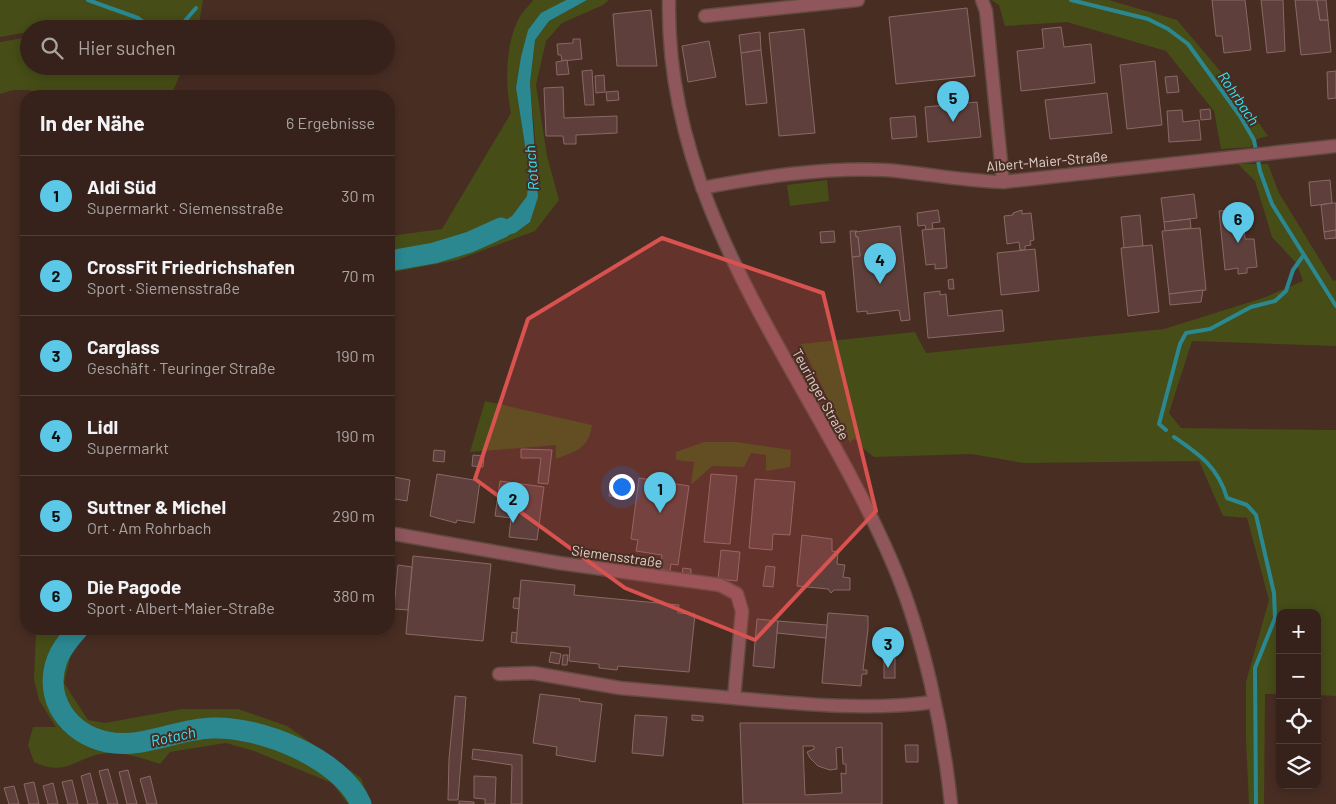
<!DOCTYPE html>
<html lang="de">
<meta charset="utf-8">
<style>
:root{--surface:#36221a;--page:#3d2a23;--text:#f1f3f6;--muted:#aaa4a2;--line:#503f39;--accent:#5ac8e6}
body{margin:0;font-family:Barlow,sans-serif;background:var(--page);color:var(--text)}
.controls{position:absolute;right:15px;bottom:15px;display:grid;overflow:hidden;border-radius:10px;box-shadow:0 2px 12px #0003}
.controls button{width:45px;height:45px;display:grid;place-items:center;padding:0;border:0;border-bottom:1px solid var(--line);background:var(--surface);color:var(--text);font:25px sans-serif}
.you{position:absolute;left:621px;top:486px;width:18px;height:18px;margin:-12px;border:4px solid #fff;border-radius:50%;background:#1a73e8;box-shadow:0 0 0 8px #1a73e833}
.badge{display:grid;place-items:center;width:32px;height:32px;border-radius:50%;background:var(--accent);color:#111;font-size:16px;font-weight:700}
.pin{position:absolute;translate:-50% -41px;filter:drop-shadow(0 1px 2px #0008)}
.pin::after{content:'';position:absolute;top:26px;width:18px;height:15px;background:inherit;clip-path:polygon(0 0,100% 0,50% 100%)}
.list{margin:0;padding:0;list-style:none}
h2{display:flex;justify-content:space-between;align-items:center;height:65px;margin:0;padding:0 20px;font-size:21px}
h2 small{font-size:16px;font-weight:400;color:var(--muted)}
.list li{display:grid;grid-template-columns:32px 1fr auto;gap:15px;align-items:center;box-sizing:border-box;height:80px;padding:0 20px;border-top:1px solid var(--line)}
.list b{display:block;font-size:19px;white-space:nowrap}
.list p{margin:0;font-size:16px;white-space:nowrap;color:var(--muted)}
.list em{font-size:16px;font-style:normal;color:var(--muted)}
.icon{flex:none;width:28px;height:28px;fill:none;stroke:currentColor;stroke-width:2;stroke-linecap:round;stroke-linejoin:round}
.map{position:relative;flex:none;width:1336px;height:804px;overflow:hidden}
.search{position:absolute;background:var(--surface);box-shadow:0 2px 12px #0003;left:20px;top:20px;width:375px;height:55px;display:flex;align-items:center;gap:12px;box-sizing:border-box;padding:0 18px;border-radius:28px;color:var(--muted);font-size:19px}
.panel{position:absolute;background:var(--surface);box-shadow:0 2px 12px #0003;left:20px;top:90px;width:375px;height:545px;border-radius:20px}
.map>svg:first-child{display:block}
.green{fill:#464d17}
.water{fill:#2b8891}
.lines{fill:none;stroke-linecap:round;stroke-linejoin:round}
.stream{stroke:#2b8891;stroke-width:4}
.river{stroke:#2b8891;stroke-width:21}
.building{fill:#5e3f3b;stroke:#8a6965;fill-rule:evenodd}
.minor-casing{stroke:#634a41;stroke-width:15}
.tertiary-casing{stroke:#634a41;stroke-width:15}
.minor{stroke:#8f565c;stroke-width:12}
.tertiary{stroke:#8f565c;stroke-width:12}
.marked{fill:#d85250;fill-opacity:0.2;stroke:#d85250;stroke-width:4;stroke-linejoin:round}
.labels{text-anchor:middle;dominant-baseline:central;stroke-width:4;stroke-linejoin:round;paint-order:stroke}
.street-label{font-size:14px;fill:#e0cec8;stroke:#482d23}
.water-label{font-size:15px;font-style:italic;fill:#32e6f7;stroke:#482d23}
</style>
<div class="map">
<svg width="1336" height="804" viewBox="0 0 1336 804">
<rect width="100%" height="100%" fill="#482d23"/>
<g class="green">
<path d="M 0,0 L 203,0 L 198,29 L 29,29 L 29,32 L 0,37 Z"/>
<path d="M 533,0 L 566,0 L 541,14 L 528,30 L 516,88 L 529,171 L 527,196 L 512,216 L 474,238 L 478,244 L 530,222 L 536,150 L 530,83 L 535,40 L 549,21 L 587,0 L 609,0 L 603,5 L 562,23 L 546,41 L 536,85 L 547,156 L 559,200 L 535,231 L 457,260 L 389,273 L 389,236 L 442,229 L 511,113 C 505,85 505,45 519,18 C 522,12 529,6 533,0 Z"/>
<path d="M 991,0 L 1109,0 L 1177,20 L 1232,85 L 1268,136 L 1257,139 L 1251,147 L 1221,149 L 1214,111 L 1166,51 L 1067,22 L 1005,26 L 999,5 Z"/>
<path d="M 29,37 L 29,66 L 159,66 L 181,72 L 171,96 L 48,96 L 28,90 L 13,90 L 0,94 L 0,42 Z"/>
<path d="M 1238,164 L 1268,164 L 1279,193 L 1333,281 L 1336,280 L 1336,346 L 1192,341 L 1169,413 L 1181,428 L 1336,430 L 1336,696 L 1317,695 L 1317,613 L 1280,613 L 1280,694 L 1265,694 L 1264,804 L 1249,804 L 1246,740 L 1246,682 L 1269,600 L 1247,518 L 1223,516 L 1199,461 L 1024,463 L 971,454 L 874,457 L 864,449 L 854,438 L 850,443 L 801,344 L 915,332 L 926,353 L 1164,329 L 1263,298 L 1303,281 L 1297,264 L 1272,237 L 1255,181 Z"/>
<path d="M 827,180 L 829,201 L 790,206 L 787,185 Z"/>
<path d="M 485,401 L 592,425 C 588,450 577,450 556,459 L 556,445 L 470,452 Z"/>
<path d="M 704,442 L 736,442 L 791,450 L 790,467 L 766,471 L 766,455 L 751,453 L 744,467 L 712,466 L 691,485 L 694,462 L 676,460 L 676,452 Z"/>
<path d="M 42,629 L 91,629 L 72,650 L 64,683 L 88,720 L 105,723 L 182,709 L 238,709 L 287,726 L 361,778 L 371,804 L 348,804 L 332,783 L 254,751 L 226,743 L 170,752 L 160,764 C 143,758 118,750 100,754 C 71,761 65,776 34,762 L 28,745 L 33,727 L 56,727 L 39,700 L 34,679 L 36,634 Z"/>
</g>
<path class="water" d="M 566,0 L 587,0 L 549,21 L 535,40 L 530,83 L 538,197 L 530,222 L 515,233 L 478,244 L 474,238 L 512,216 L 527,196 L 529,171 L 516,88 L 521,57 L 528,30 L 541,13 Z"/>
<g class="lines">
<g class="stream">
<path d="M 88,0 L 138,18 L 153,29"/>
<path d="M 1071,0 L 1148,19 L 1168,29 L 1188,44 L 1240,116 L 1254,140 L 1260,171 L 1272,204 L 1336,306"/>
<path d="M 178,29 L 196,8"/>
<path d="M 1166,430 L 1159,424 L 1180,344 L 1186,333 L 1210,329 L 1251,307 L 1275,301 L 1286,291 L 1293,270 L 1303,256"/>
<path d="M 1174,437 C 1200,455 1218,467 1227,498 L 1247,505 L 1256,515 L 1274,593 L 1275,618 L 1255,668 L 1256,804"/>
</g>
<g class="river">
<path d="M 389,261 L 434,253 L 470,242 L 501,228"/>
<path d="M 78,629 C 70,638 61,649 57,660 C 43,699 69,734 107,742 C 144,749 176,729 212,728 C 259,726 341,758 361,804"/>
</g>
</g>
<g class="building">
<path d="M 1212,0 L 1245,0 L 1251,50 L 1224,53 L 1222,36 L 1216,36 Z"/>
<path d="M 1261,0 L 1283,0 L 1285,51 L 1267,53 Z"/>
<path d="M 1295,0 L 1317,0 L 1320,20 L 1328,20 L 1331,52 L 1301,55 Z"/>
<path d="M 1317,0 L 1326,0 L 1328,20 L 1320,20 Z"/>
<path d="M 967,8 L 975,76 L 896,84 L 889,17 Z"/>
<path d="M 651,10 L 657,66 L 617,66 L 613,14 Z"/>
<path d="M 1061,27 L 1064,47 L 1091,44 L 1095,83 L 1021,91 L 1017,51 L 1044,48 L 1042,29 Z"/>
<path d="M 804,29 L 815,133 L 779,136 L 769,33 Z"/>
<path d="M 760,32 L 761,50 L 741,53 L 739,35 Z"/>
<path d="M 573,39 L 580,39 L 582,59 L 562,61 L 561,55 L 558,55 L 557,44 L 573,43 Z"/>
<path d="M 709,41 L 716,77 L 688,82 L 682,46 Z"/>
<path d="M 761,50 L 767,103 L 746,105 L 741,53 Z"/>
<path d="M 567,60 L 569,74 L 557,75 L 556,62 Z"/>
<path d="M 1155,61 L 1162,125 L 1127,129 L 1120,65 Z"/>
<path d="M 592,70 L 594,105 L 585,105 L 582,71 Z"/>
<path d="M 1336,71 L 1336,98 L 1328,99 L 1327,72 Z"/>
<path d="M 604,75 L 605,92 L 596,93 L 595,76 Z"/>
<path d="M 1177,76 L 1179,92 L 1167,93 L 1165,77 Z"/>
<path d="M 563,87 L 564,118 L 617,116 L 617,133 L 576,135 L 576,144 L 564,144 L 563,136 L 546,136 L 544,88 Z"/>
<path d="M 618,91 L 619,100 L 607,101 L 606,92 Z"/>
<path d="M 1107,93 L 1112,133 L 1050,139 L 1045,100 Z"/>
<path d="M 977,102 L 981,137 L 928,142 L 925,107 Z"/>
<path d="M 1210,109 L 1211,119 L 1201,120 L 1200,110 Z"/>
<path d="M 1182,110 L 1183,122 L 1199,120 L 1201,140 L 1169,142 L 1167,111 Z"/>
<path d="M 915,116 L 917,137 L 892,139 L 890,118 Z"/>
<path d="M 1330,180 L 1332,203 L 1311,206 L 1309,182 Z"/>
<path d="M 1194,194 L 1197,218 L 1164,222 L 1161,198 Z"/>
<path d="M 1332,203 L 1336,203 L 1336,230 L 1324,232 L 1321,205 Z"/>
<path d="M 1242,209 L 1245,239 L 1254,239 L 1257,267 L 1247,268 L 1247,273 L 1238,274 L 1238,268 L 1225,270 L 1219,211 Z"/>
<path d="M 938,210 L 940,222 L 932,223 L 933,229 L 926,230 L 925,225 L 918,226 L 917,213 Z"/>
<path d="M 1022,210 L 1022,214 L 1031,213 L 1034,240 L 1030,241 L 1031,245 L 1025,246 L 1025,250 L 1020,250 L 1019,242 L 1007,244 L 1004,216 L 1013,215 L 1013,213 Z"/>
<path d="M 1140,215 L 1143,246 L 1124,248 L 1121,217 Z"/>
<path d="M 1190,219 L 1191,228 L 1165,231 L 1164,222 Z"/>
<path d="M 900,226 L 910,320 L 901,321 L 899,310 L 867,314 L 867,311 L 857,312 L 852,257 L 860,256 L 858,237 L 856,237 L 855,232 Z"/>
<path d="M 944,228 L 947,268 L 935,269 L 935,264 L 926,265 L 922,230 Z"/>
<path d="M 1200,228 L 1206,290 L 1169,294 L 1162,231 Z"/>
<path d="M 1336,230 L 1336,238 L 1325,239 L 1324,232 Z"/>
<path d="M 834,231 L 835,242 L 821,243 L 820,232 Z"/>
<path d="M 850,231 L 857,231 L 855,232 L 856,237 L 858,237 L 860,256 L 852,257 Z"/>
<path d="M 1152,245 L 1159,312 L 1128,316 L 1121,248 Z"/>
<path d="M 1035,249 L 1039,291 L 1001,295 L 997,253 Z"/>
<path d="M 953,279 L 954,289 L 949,289 L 948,280 Z"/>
<path d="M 1203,290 L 1201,302 L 1170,305 L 1169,294 Z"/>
<path d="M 940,291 L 940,295 L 946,294 L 948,316 L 1002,310 L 1004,331 L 928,338 L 924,293 Z"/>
<path d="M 521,449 L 552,450 L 548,484 L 538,483 L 541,458 L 521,458 Z"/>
<path d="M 434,450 L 445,451 L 444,462 L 433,461 Z"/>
<path d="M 473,455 L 484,456 L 483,467 L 472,466 Z"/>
<path d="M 437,474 L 480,481 L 474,523 L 457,520 L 456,523 L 430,516 Z"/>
<path d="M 711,474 L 737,476 L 730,544 L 704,542 Z"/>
<path d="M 389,476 L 410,480 L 407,501 L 389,498 Z"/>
<path d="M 639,478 L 689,486 L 678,565 L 671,564 L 670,571 L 660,569 L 662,555 L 636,551 L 638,540 L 631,539 Z"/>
<path d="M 755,479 L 795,482 L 790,535 L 773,534 L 772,550 L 749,548 Z"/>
<path d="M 500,481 L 544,487 L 537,540 L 509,537 L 511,518 L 495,516 Z"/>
<path d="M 611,485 L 624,487 L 622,497 L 609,496 Z"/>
<path d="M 802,535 L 832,539 L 832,551 L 838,552 L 837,564 L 845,565 L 843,577 L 850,578 L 850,590 L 834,590 L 831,593 L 828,589 L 797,586 Z"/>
<path d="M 721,550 L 740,552 L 737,581 L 718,579 Z"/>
<path d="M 413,556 L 491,564 L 483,641 L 406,634 Z"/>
<path d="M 398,565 L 412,567 L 408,610 L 394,609 Z"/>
<path d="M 766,566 L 775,567 L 773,587 L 763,586 Z"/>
<path d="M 683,568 L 691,569 L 691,574 L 682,573 Z"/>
<path d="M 521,580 L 575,585 L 574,595 L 679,605 L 678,613 L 695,614 L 689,672 L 618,666 L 617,670 L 599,668 L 599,664 L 569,661 L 570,647 L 516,643 Z"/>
<path d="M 514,598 L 519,598 L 519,609 L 513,608 Z"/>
<path d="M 828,613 L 868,616 L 868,629 L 863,670 L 867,670 L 867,674 L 862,674 L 861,686 L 822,683 Z"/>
<path d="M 757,619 L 778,621 L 774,668 L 753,666 Z"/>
<path d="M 778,621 L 827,625 L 826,638 L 777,633 Z"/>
<path d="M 512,632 L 517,633 L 516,643 L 511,642 Z"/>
<path d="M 551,652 L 561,654 L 559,664 L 549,662 Z"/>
<path d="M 563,655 L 568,655 L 567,665 L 562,665 Z"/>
<rect x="884" y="657" width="11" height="21"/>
<path d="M 540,694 L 580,699 L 579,701 L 602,704 L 595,762 L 556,755 L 557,747 L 533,743 Z"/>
<path d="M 455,696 L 466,697 L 458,800 L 448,800 L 449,759 Z"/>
<path d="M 635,715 L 667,717 L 663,756 L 632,753 Z"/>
<path d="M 692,715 L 703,716 L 703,721 L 692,720 Z"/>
<path d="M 740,723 L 882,723 L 882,804 L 743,804 ZM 803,746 L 814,746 L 814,749 L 807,752 L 810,758 L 818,766 L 830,770 L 837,769 L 836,748 L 842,747 L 843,764 L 846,764 L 846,774 L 841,773 L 842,793 L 805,795 Z"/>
<path d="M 905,745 L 918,745 L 918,762 L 906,762 Z"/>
<path d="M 473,749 L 522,755 L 522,804 L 511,804 L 512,765 L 472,759 Z"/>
<path d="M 108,769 L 118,804 L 108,804 L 99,771 Z"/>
<path d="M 128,770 L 137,804 L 127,804 L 119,772 Z"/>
<path d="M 90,773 L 98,804 L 88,804 L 81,776 Z"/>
<path d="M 150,776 L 157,804 L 147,804 L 140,779 Z"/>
<path d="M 474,776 L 496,777 L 495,804 L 485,804 L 485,799 L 474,798 Z"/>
<path d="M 72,780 L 78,804 L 68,804 L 62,782 Z"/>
<path d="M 34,782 L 39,804 L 29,804 L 24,784 Z"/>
<path d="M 53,783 L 58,804 L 48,804 L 43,786 Z"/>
<path d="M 14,786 L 19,804 L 9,804 L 4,788 Z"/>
<path d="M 459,801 L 474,802 L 474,804 L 459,804 Z"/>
</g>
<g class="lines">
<g class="minor-casing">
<g id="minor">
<path d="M 982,0 L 986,11 L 1003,182"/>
<path d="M 705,16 L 858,0"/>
<path d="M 702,188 C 761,177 824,167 885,170 C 924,173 963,181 1003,182 L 1336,146"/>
<path d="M 389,533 L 559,563 L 720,585 L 737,594 L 742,611 L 734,698 C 800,704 867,711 934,702"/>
<path d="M 499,674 L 533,673 L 620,688 L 734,698"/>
</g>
</g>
<g class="tertiary-casing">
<path id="tertiary" d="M 669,0 C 665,220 815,378 895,569 C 924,639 943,728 951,804"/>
</g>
<use href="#minor" class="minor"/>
<use href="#tertiary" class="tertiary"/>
</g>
<path class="marked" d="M 662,238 L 823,293 L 876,511 L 755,640 L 625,588 L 475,479 L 528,319 Z"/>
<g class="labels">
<g class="street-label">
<text transform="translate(1047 161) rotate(-5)">Albert-Maier-Straße</text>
<text transform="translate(821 394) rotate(61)">Teuringer Straße</text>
<text transform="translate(617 556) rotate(8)">Siemensstraße</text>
</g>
<g class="water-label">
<text transform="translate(1239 98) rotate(56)">Rohrbach</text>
<text transform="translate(531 168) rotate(-95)">Rotach</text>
<text transform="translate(173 736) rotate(-12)">Rotach</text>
</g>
</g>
</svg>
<div class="controls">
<button>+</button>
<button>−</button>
<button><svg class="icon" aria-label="locate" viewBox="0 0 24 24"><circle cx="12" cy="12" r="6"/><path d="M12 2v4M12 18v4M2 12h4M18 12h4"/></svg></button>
<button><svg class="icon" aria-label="layers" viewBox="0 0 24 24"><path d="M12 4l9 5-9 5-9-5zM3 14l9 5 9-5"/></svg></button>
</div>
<div class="you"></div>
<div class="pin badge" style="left:660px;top:513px">1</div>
<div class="pin badge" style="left:513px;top:523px">2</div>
<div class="pin badge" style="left:888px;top:668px">3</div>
<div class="pin badge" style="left:880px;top:284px">4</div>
<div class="pin badge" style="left:953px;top:122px">5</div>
<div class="pin badge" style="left:1238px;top:243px">6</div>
<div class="search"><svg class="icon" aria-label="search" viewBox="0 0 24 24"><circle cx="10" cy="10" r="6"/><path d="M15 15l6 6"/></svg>Hier suchen</div>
<section class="panel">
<h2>In der Nähe<small>6 Ergebnisse</small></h2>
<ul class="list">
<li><span class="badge">1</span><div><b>Aldi Süd</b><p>Supermarkt · Siemensstraße</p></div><em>30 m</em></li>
<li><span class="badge">2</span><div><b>CrossFit Friedrichshafen</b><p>Sport · Siemensstraße</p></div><em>70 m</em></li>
<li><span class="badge">3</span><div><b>Carglass</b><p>Geschäft · Teuringer Straße</p></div><em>190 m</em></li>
<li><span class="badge">4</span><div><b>Lidl</b><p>Supermarkt</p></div><em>190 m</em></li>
<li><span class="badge">5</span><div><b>Suttner &amp; Michel</b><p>Ort · Am Rohrbach</p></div><em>290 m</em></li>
<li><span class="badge">6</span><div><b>Die Pagode</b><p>Sport · Albert-Maier-Straße</p></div><em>380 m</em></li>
</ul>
</section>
</div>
